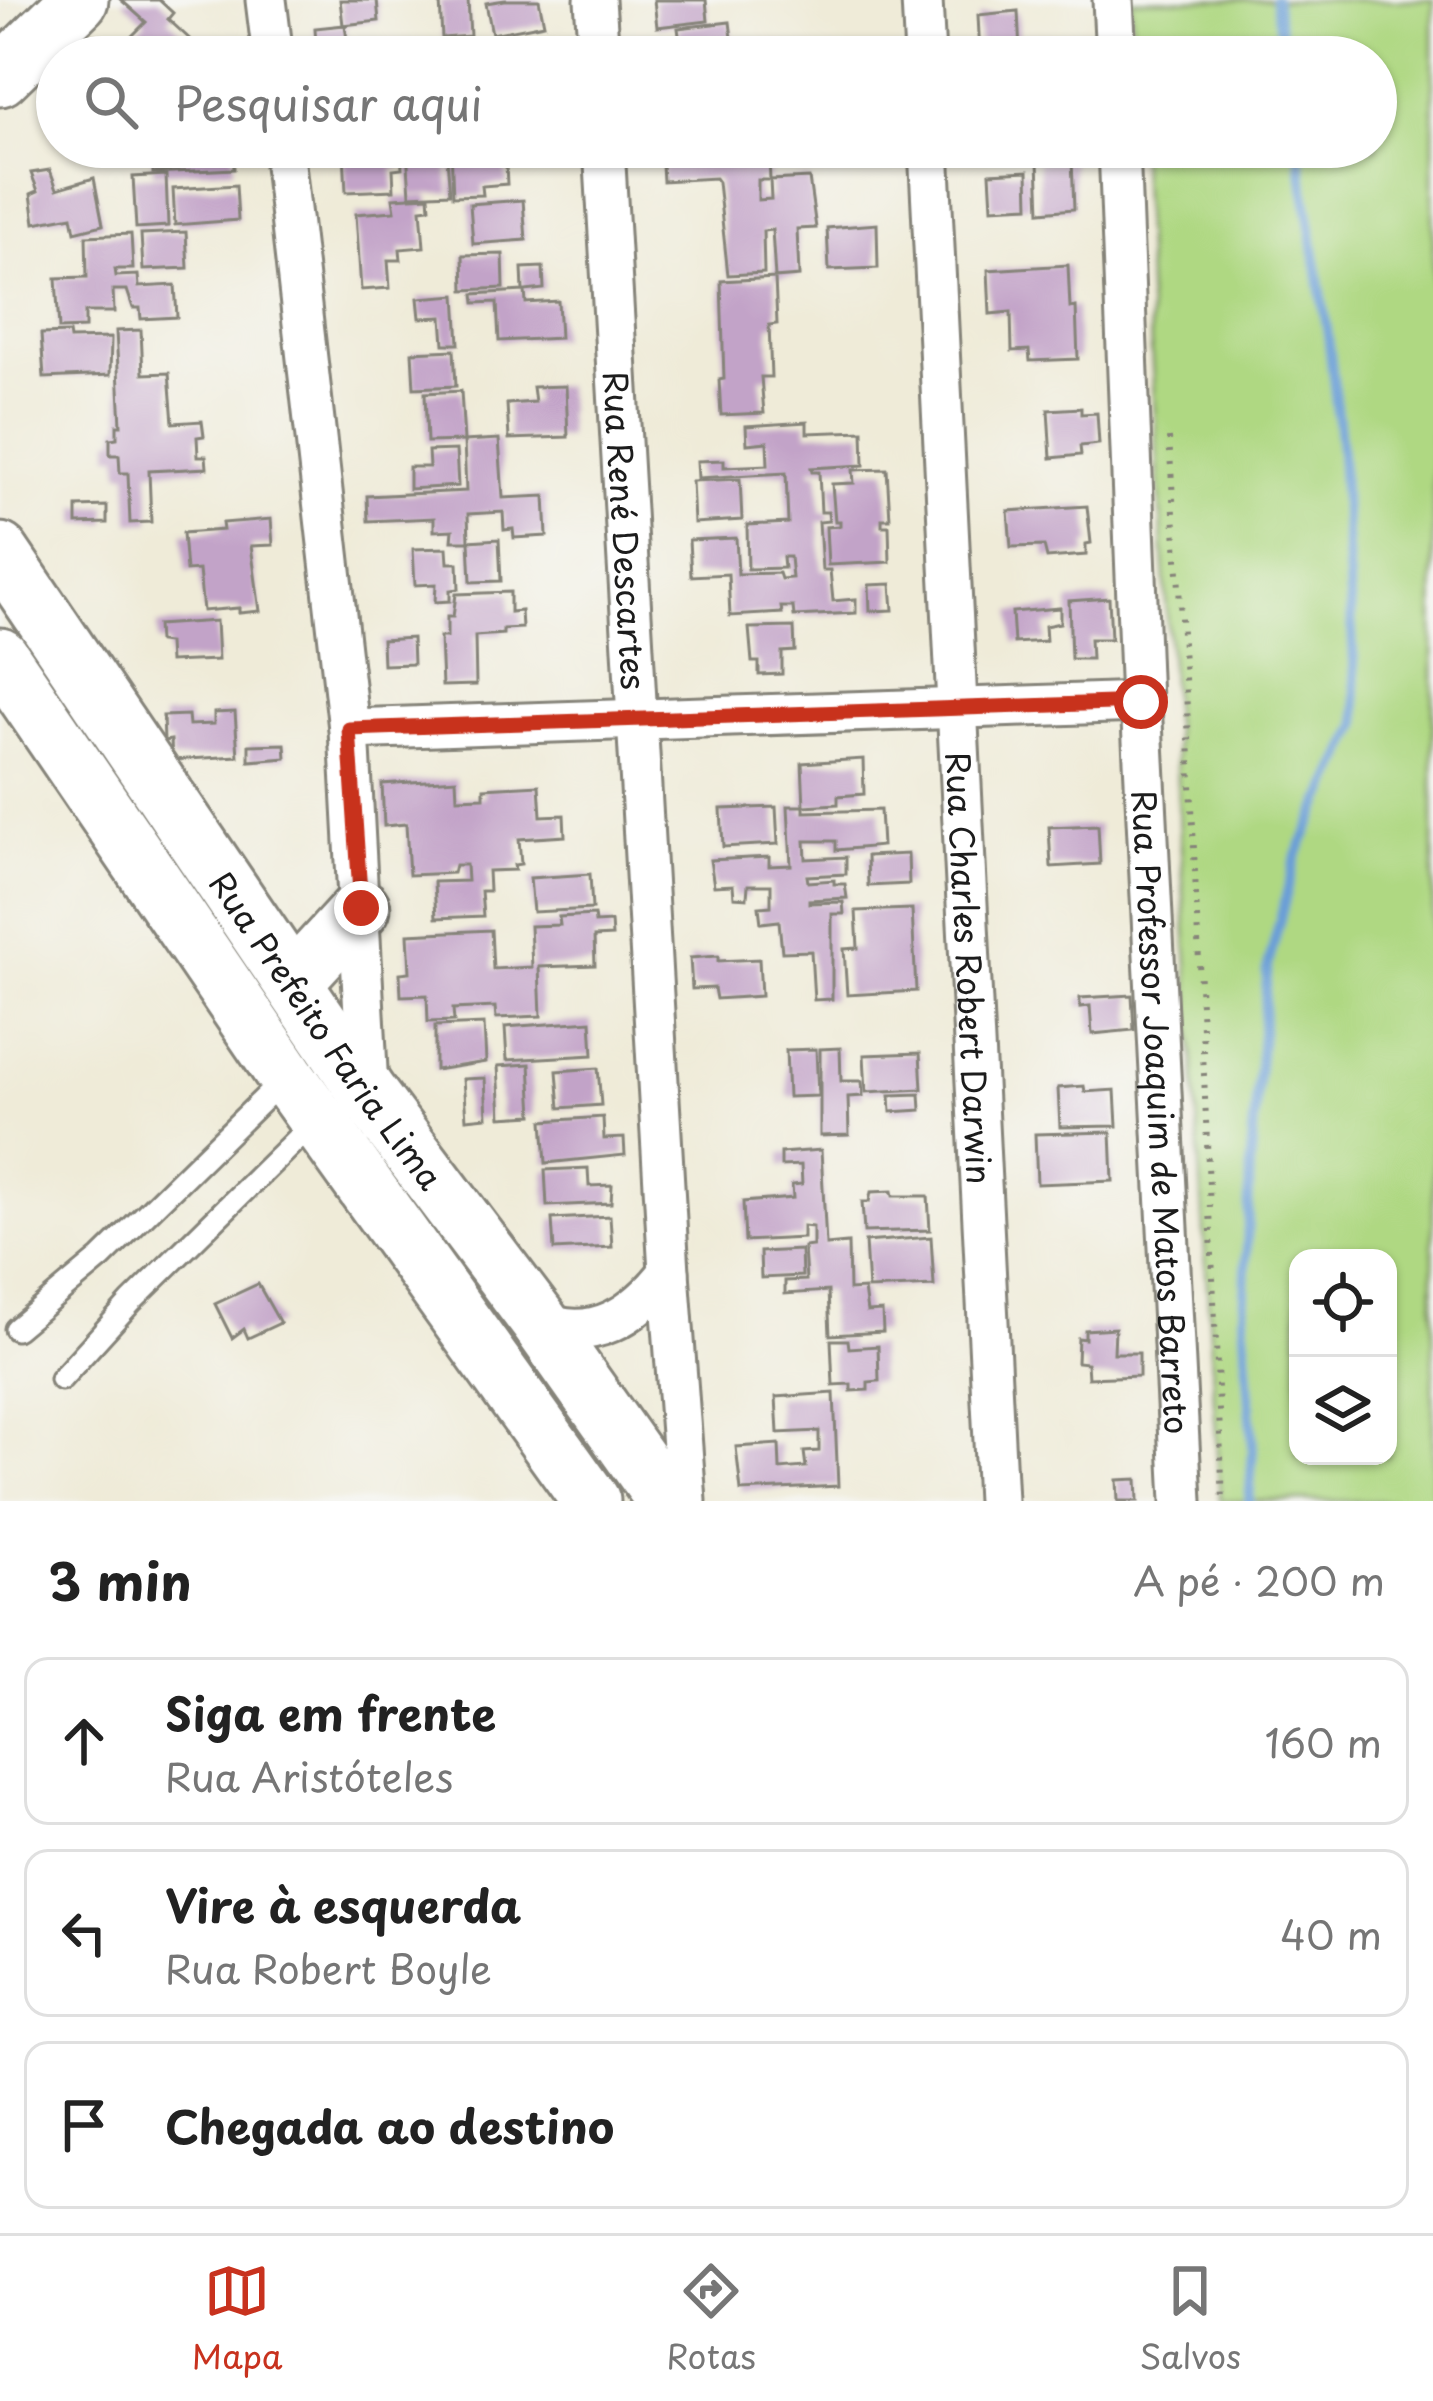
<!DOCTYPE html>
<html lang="pt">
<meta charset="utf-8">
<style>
:root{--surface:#fff;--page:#f2f2f2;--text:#222;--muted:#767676;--line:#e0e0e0;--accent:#c8321e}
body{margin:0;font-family:"Playpen Sans",sans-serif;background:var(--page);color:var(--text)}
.controls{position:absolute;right:36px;bottom:36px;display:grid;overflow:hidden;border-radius:24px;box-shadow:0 3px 9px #0004}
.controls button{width:108px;height:108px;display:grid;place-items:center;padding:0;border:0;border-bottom:3px solid var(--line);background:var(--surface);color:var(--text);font:60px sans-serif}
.stop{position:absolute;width:36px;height:36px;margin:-27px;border:9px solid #c8321e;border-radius:50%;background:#fff}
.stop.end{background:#c8321e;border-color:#fff;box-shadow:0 3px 12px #0008}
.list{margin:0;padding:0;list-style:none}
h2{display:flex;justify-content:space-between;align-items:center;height:156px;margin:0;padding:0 48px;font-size:51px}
h2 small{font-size:39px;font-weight:400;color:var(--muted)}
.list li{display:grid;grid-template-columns:78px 1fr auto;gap:36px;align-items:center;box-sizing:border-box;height:168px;margin:0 24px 24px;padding:0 24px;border:3px solid var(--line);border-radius:24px}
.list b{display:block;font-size:45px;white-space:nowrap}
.list p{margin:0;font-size:39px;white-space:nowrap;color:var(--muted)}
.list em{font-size:39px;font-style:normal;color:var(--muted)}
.icon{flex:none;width:66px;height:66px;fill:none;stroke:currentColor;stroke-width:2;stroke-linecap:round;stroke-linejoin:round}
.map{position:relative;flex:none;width:1433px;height:1501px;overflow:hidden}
.search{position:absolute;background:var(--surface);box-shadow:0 3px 9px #0004;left:36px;right:36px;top:36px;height:132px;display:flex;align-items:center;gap:30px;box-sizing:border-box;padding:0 42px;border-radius:66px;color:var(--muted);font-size:45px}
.sheet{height:732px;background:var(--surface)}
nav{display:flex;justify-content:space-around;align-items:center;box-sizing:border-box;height:168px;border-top:3px solid var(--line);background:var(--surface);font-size:33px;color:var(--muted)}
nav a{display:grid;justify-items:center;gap:6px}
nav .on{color:var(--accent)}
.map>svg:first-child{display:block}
.green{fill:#afd882;stroke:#667a4f;stroke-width:3;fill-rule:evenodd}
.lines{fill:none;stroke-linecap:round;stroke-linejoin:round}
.stream{stroke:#6b9fd7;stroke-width:10}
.building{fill:#c2a3c8}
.service-casing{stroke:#86847a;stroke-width:27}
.minor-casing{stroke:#86847a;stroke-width:45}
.secondary-casing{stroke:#86847a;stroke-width:63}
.path{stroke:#86847a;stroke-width:6;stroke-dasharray:3 9;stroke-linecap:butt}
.service{stroke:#fff;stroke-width:21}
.minor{stroke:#fff;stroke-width:39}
.secondary{stroke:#fff;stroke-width:57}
.route{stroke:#c8321e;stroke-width:15}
.labels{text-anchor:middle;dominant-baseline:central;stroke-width:10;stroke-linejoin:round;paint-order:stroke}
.street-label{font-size:33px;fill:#1c1c1c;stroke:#f6f6f2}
</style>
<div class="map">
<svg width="1433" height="1501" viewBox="0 0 1433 1501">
<rect width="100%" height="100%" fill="#f6f6f2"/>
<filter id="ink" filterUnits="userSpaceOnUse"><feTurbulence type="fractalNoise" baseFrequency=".00833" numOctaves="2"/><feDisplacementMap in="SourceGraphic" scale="24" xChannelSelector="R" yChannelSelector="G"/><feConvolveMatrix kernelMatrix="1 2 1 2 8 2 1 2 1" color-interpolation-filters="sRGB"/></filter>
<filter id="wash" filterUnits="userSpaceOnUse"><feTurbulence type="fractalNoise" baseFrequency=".004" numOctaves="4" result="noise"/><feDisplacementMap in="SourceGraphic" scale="48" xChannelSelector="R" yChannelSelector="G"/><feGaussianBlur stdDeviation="2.7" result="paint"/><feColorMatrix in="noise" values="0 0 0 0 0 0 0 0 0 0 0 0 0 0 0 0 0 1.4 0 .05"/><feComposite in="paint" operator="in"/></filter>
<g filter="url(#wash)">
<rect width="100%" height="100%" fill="#efebd8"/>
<path class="green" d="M 1131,0 L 1433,0 L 1433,1501 L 1220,1501 L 1139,147 L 1376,147 L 1376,57 L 1134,57 ZM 1298,1258 L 1388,1258 L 1388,1456 L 1298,1456 Z"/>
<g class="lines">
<g class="stream">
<path d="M 1275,0 L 1284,57"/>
<path d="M 1249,1501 L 1253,1449 L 1244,1319 L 1250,1167 L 1268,966 L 1296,857 L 1358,725 L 1340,439 L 1328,335 L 1298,147"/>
</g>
</g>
<g id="blocks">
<g class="building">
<path d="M 121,0 L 159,0 L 173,13 L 168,19 L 193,42 L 180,57 L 148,57 L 129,39 L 146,22 Z"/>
<path d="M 340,0 L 377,0 L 379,21 L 343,25 Z"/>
<path d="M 468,0 L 470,36 L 442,38 L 440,2 Z"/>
<path d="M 505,0 L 539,0 L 544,24 L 492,34 L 486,3 Z"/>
<path d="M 654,0 L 706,0 L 708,21 L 657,27 Z"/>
<path d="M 1018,11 L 1020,53 L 980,55 L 978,15 Z"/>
<path d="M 730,22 L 734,54 L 756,51 L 757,57 L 682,57 L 678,28 Z"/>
<path d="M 345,25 L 347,40 L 316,44 L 315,28 Z"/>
<path d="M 152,147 L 233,147 L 234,169 L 153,173 Z"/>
<path d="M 446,147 L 450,193 L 410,195 L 407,149 Z"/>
<path d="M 451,147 L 505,147 L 507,184 L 482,186 L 483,195 L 453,196 Z"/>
<path d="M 661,147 L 749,147 L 750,161 L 769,159 L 770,180 L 758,180 L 758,200 L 771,199 L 770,180 L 809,178 L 816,228 L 797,229 L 799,276 L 775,278 L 777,324 L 769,325 L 771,377 L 761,377 L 764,413 L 721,415 L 719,380 L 724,379 L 721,281 L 775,278 L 772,230 L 763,231 L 764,273 L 728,275 L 718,182 L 715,178 L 663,181 Z"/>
<path d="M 401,149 L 402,168 L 393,169 L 394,190 L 346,192 L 344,152 Z"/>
<path d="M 1072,160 L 1074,209 L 1040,212 L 1038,162 Z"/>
<path d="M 50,170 L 57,189 L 94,178 L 103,225 L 75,232 L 72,216 L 35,223 L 31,194 L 38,191 L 31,173 Z"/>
<path d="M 1028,171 L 1029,206 L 992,208 L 990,173 Z"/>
<path d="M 166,175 L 168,226 L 136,228 L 133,177 Z"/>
<path d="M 236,185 L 238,220 L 175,225 L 173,189 Z"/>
<path d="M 429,196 L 430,208 L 421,209 L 424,247 L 400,249 L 401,260 L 388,260 L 390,288 L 361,290 L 356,214 L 395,211 L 393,198 Z"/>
<path d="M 523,200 L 526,240 L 473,244 L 470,204 Z"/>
<path d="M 877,224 L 878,268 L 829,270 L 827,228 Z"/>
<path d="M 186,232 L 188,268 L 143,270 L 141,234 Z"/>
<path d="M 131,234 L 133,269 L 115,269 L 116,276 L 138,275 L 139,287 L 175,285 L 177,317 L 141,319 L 140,308 L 133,308 L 127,290 L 113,290 L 114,312 L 85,312 L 85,328 L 59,329 L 56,278 L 87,277 L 86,236 Z"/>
<path d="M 503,254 L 504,288 L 464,290 L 463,255 Z"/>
<path d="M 1068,265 L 1070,308 L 1076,307 L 1078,359 L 1030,361 L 1029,350 L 1012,351 L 1011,312 L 990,314 L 988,270 Z"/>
<path d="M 543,267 L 544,289 L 525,291 L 526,303 L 558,301 L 560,338 L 499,341 L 497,302 L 475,303 L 474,294 L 523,291 L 522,268 Z"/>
<path d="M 456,295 L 459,344 L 444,344 L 442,317 L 420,318 L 418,298 Z"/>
<path d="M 141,330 L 143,374 L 169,373 L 173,423 L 202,421 L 204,436 L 197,437 L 198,456 L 206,456 L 207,468 L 149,471 L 151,522 L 130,523 L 128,473 L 120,473 L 119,455 L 110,455 L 110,439 L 117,438 L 117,425 L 121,425 L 116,331 Z"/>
<path d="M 69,333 L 70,339 L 111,338 L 110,375 L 44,378 L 41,334 Z"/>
<path d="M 454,350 L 456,386 L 414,388 L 412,352 Z"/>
<path d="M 566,386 L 568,437 L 509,439 L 507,404 L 535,402 L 533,387 Z"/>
<path d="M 461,391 L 464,441 L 427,442 L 425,393 Z"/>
<path d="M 1081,408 L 1081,414 L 1097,413 L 1099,444 L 1080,446 L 1081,455 L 1051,458 L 1048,410 Z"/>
<path d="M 807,422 L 807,433 L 863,431 L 864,465 L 811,468 L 812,472 L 819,472 L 821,512 L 828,512 L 829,521 L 819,522 L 822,570 L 830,570 L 833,601 L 856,599 L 856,613 L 794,616 L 793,607 L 781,607 L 782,613 L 730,616 L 728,574 L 691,576 L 689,540 L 736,538 L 738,574 L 779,573 L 781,579 L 792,578 L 790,557 L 783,557 L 784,568 L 748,569 L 747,525 L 788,523 L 786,473 L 698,478 L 697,461 L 724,460 L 724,467 L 768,465 L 767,442 L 747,444 L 746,426 Z"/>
<path d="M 499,439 L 503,498 L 545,496 L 547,536 L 514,538 L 513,529 L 504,530 L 503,512 L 468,514 L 469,541 L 452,541 L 453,530 L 434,531 L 434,518 L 368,521 L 367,496 L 466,491 L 464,441 Z"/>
<path d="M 456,450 L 458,486 L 409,489 L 409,467 L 429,467 L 428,451 Z"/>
<path d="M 887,469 L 890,519 L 882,519 L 882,526 L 889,526 L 890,562 L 828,565 L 826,527 L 840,526 L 840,521 L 835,521 L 832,484 L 854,483 L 853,470 Z"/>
<path d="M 740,479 L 742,520 L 694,523 L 692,481 Z"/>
<path d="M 107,506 L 107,523 L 77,524 L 77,507 Z"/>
<path d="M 1087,506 L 1091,543 L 1086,544 L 1086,555 L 1047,558 L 1044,546 L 1011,547 L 1008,511 Z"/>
<path d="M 271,519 L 273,545 L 251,546 L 260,611 L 239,613 L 239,608 L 203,611 L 199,570 L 186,571 L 183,533 L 223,530 L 222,523 Z"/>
<path d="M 499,539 L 501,581 L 471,582 L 469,541 Z"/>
<path d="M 447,548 L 448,563 L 458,563 L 459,589 L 450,590 L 450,601 L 435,602 L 436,584 L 415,585 L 413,549 Z"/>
<path d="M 891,584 L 893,610 L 870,611 L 869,585 Z"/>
<path d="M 510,592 L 510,612 L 521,611 L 522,628 L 503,629 L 503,634 L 475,636 L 476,685 L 442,686 L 440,637 L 447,637 L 447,617 L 453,617 L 456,594 Z"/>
<path d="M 1109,598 L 1111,639 L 1090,639 L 1091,659 L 1071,659 L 1069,601 Z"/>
<path d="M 1060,608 L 1060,623 L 1045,626 L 1046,641 L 1014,643 L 1012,612 Z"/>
<path d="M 216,621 L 218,660 L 169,662 L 168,643 L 158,642 L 157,625 Z"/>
<path d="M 794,627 L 795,651 L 782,652 L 782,674 L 759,675 L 759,662 L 752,662 L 749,628 Z"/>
<path d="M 412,638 L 413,664 L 383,665 L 382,640 Z"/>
<path d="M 235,712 L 238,756 L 172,760 L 171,740 L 164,741 L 163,716 L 188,715 L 189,725 L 214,724 L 214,713 Z"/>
<path d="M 285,744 L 286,758 L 249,761 L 249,745 Z"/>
<path d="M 863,759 L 864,794 L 838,796 L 838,804 L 804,806 L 802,763 Z"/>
<path d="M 456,779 L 457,798 L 484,797 L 484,788 L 539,785 L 541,816 L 564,815 L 565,836 L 519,839 L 521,864 L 514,865 L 515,870 L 488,871 L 489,891 L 481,891 L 483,916 L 436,918 L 434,882 L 467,881 L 466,865 L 455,865 L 453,873 L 409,875 L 406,824 L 384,826 L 382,784 Z"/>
<path d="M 788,806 L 804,806 L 804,812 L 880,810 L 882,846 L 836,850 L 836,841 L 805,841 L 806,859 L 846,857 L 846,874 L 807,876 L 808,882 L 834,880 L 834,884 L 845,884 L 847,898 L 809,900 L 809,903 L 843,902 L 844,914 L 832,914 L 832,999 L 814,1000 L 811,951 L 782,952 L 779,921 L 761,923 L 759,907 L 771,906 L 771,885 L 748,885 L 747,898 L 734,897 L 733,885 L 714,886 L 710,860 L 769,857 L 769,866 L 791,865 Z"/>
<path d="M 776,807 L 778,844 L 723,847 L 721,809 Z"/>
<path d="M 1098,825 L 1100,864 L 1051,867 L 1049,827 Z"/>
<path d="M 908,854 L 909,884 L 868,886 L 867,856 Z"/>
<path d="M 590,874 L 592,909 L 533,912 L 530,878 Z"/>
<path d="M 912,909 L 916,991 L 847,995 L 844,949 L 858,948 L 856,911 Z"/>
<path d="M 594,915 L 595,923 L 611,922 L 612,936 L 594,937 L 595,965 L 539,967 L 541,1016 L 496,1018 L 495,1007 L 453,1009 L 454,1021 L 428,1022 L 427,995 L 401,996 L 400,973 L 410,972 L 408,934 L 491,930 L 493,969 L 532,967 L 530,926 L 560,925 L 559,917 Z"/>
<path d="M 718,956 L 718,961 L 759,959 L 761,996 L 716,999 L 714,988 L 692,989 L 690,958 Z"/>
<path d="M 1132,995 L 1134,1030 L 1092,1034 L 1090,1006 L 1080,1007 L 1080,998 Z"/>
<path d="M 591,1021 L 593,1055 L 507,1060 L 505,1027 Z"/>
<path d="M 484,1024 L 486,1062 L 435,1070 L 435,1026 Z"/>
<path d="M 840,1048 L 841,1081 L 862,1081 L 863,1096 L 848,1097 L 849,1135 L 820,1136 L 820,1049 Z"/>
<path d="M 816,1049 L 818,1096 L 788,1097 L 786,1050 Z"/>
<path d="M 920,1053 L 922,1089 L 866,1092 L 864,1055 Z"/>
<path d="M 530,1064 L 533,1115 L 501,1117 L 498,1066 Z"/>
<path d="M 598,1068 L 601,1105 L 560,1108 L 557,1071 Z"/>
<path d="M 485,1078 L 487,1117 L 466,1119 L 463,1079 Z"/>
<path d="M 1084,1086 L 1085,1092 L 1115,1090 L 1117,1126 L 1060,1127 L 1058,1088 Z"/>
<path d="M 920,1094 L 921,1110 L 891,1112 L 890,1095 Z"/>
<path d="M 603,1117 L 604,1139 L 624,1138 L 625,1155 L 546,1163 L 543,1121 Z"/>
<path d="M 1111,1132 L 1113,1181 L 1037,1184 L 1035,1134 Z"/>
<path d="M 821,1150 L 826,1245 L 848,1243 L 849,1290 L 864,1289 L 867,1312 L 882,1311 L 883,1332 L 830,1335 L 828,1291 L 785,1294 L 785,1281 L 806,1280 L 804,1247 L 813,1246 L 813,1227 L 803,1226 L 803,1238 L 745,1241 L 743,1202 L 793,1198 L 792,1185 L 802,1184 L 801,1165 L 781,1166 L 781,1153 Z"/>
<path d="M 588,1168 L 589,1186 L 612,1185 L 611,1203 L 547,1206 L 545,1170 Z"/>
<path d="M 892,1191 L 893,1196 L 928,1196 L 930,1230 L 864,1232 L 862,1202 L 869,1202 L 871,1192 Z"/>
<path d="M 610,1216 L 612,1247 L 554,1250 L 552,1219 Z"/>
<path d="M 931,1237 L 934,1286 L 868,1289 L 865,1242 Z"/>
<path d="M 801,1250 L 802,1276 L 761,1278 L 760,1252 Z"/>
<path d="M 258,1284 L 280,1323 L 248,1338 L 244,1329 L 232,1338 L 215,1304 Z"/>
<path d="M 1115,1328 L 1114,1353 L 1139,1353 L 1139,1376 L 1088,1378 L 1087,1363 L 1077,1362 L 1078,1338 L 1085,1339 L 1085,1330 Z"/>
<path d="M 831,1340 L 848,1340 L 849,1348 L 878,1346 L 879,1381 L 868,1382 L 868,1390 L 851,1391 L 851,1384 L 833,1385 Z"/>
<path d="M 834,1393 L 838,1486 L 741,1491 L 736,1447 L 779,1444 L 780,1469 L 806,1467 L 804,1452 L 819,1451 L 819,1431 L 778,1433 L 776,1397 Z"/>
<path d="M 1137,1479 L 1138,1501 L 1118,1501 L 1117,1480 Z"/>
</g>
</g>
</g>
<g filter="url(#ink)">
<use href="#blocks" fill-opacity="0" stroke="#86847a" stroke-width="3"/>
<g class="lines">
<g class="service-casing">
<g id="service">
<path d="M 16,1329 L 101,1258 L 283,1080"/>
<path d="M 61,1379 L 131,1302 L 317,1119"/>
</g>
</g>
<g class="minor-casing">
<g id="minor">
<path d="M 266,0 L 273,57"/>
<path d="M 595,0 L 599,57"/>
<path d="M 922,0 L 925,57"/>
<path d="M 1113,0 L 1116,57"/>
<path d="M 283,147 L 349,729 L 368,1089"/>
<path id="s1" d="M 604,147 L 669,1272 L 686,1501"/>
<path id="s2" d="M 929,147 L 997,1501"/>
<path id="s3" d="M 1119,147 L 1141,702 L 1182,1501"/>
<path d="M 349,729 L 1141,702"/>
<path d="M 538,1320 C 591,1346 637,1314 669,1272"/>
</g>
</g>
<g class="secondary-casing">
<g id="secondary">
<path d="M 0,77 L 79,0"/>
<path id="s4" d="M 0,552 L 368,1094 L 538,1320 L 666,1501"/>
<path d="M 0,657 L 286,1076 L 591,1501"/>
<path d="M 294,981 L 361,908"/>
</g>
</g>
<path class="path" d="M 1169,438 L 1189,738 L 1223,1501"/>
<use href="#service" class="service"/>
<use href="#minor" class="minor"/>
<use href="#secondary" class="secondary"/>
</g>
</g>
<g class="lines" filter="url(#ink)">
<path class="route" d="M 361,908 L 349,729 L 1141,702"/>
</g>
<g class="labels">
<g class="street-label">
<text stroke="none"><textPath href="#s1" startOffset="384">Rua René Descartes</textPath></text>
<text stroke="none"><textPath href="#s2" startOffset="822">Rua Charles Robert Darwin</textPath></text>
<text stroke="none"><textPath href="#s4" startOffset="579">Rua Prefeito Faria Lima</textPath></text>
<text stroke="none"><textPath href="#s3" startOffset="966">Rua Professor Joaquim de Matos Barreto</textPath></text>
</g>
</g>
</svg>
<div class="controls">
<button><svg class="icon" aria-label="locate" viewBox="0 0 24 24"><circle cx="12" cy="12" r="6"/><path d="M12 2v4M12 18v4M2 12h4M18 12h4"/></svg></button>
<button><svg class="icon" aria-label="layers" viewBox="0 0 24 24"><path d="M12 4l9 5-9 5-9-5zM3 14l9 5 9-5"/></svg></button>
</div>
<div class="stop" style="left:1141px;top:702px"></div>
<div class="stop end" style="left:361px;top:908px"></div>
<div class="search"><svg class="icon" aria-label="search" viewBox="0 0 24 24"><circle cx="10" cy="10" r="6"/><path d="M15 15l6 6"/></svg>Pesquisar aqui</div>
</div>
<section class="sheet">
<h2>3 min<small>A pé · 200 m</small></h2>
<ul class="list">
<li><svg class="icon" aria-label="ahead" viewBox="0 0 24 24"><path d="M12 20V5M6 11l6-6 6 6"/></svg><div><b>Siga em frente</b><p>Rua Aristóteles</p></div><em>160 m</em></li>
<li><svg class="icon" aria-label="left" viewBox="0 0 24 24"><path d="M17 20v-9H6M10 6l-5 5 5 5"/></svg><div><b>Vire à esquerda</b><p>Rua Robert Boyle</p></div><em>40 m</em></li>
<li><svg class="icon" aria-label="arrive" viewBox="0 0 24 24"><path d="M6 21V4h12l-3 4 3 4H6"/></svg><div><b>Chegada ao destino</b></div></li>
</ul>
</section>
<nav>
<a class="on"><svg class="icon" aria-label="map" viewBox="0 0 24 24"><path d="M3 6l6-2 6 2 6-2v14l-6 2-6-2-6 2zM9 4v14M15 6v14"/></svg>Mapa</a>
<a><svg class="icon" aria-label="directions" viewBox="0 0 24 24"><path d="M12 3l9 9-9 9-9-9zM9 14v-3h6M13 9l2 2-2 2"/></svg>Rotas</a>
<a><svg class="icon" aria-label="saved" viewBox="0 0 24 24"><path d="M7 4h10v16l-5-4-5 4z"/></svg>Salvos</a>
</nav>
